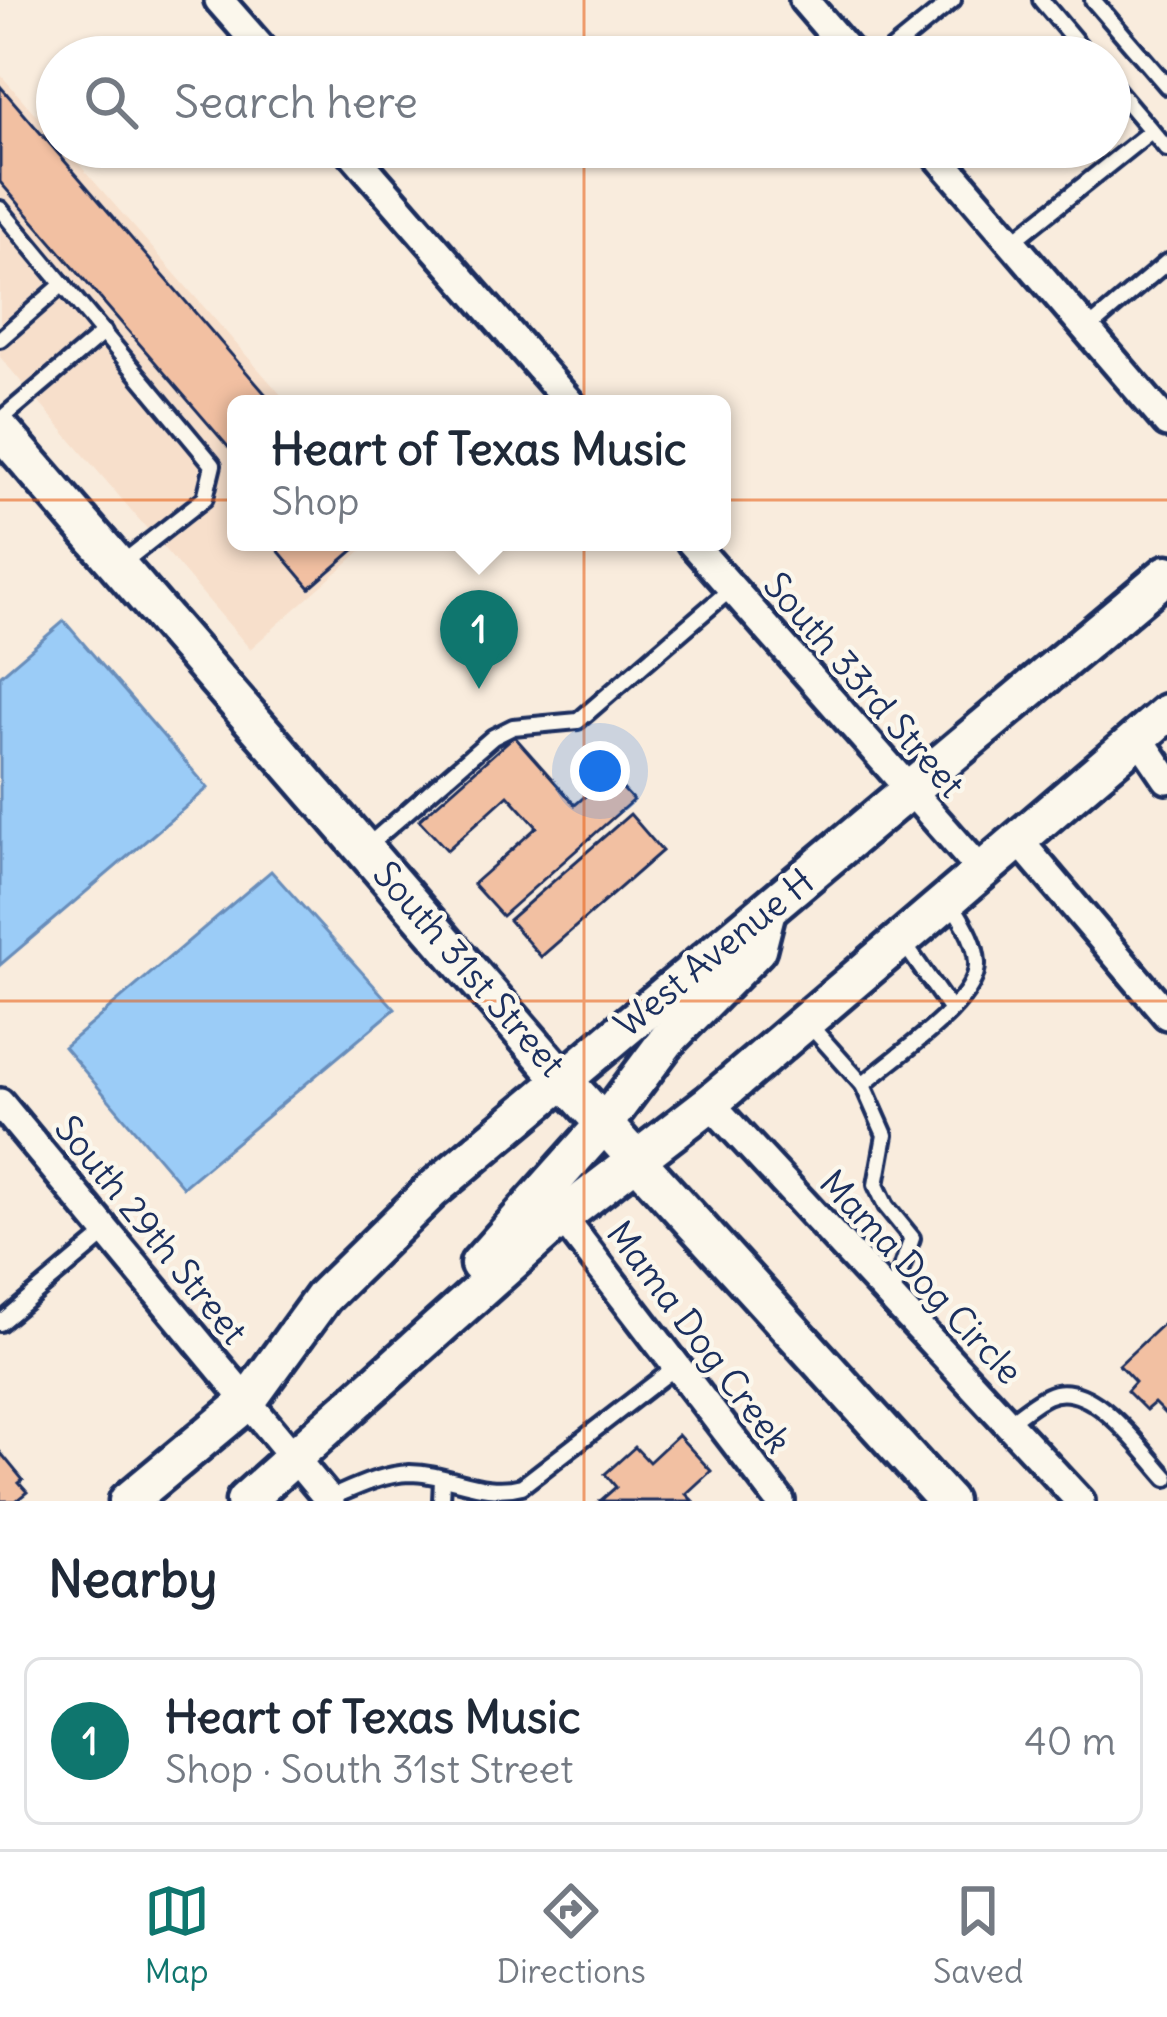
<!DOCTYPE html>
<meta charset="utf-8">
<style>
:root{--surface:#fff;--page:#f6f6f7;--text:#1f2937;--muted:#747a83;--line:#e0e1e3;--accent:#0f766e}
body{margin:0;font-family:Delius,sans-serif;background:var(--page);color:var(--text)}
.you{position:absolute;left:600px;top:771px;width:42px;height:42px;margin:-30px;border:9px solid #fff;border-radius:50%;background:#1a73e8;box-shadow:0 0 0 18px #1a73e833}
.badge{display:grid;place-items:center;width:78px;height:78px;border-radius:50%;background:var(--accent);color:#fff;font-size:39px;font-weight:700}
.pin{position:absolute;translate:-50% -99px;filter:drop-shadow(0 3px 6px #0008)}
.pin::after{content:'';position:absolute;top:63px;width:42px;height:36px;background:inherit;clip-path:polygon(0 0,100% 0,50% 100%)}
.popup{position:absolute;left:227px;top:395px;width:504px;height:156px;box-sizing:border-box;display:grid;place-content:center;border-radius:18px;background:var(--surface);filter:drop-shadow(0 3px 9px #0005);font-size:39px;white-space:nowrap;color:var(--muted)}
.popup b{font-size:45px;color:var(--text)}
.popup::after{content:'';position:absolute;left:50%;top:100%;margin-left:-24px;border:24px solid transparent;border-top-color:var(--surface)}
.list{margin:0;padding:0;list-style:none}
h2{display:flex;justify-content:space-between;align-items:center;height:156px;margin:0;padding:0 48px;font-size:51px}
h2 small{font-size:39px;font-weight:400;color:var(--muted)}
.list li{display:grid;grid-template-columns:78px 1fr auto;gap:36px;align-items:center;box-sizing:border-box;height:168px;margin:0 24px 24px;padding:0 24px;border:3px solid var(--line);border-radius:18px}
.list b{display:block;font-size:45px;white-space:nowrap}
.list p{margin:0;font-size:39px;white-space:nowrap;color:var(--muted)}
.list em{font-size:39px;font-style:normal;color:var(--muted)}
.icon{flex:none;width:66px;height:66px;fill:none;stroke:currentColor;stroke-width:2;stroke-linecap:round;stroke-linejoin:round}
.map{position:relative;flex:none;width:1167px;height:1501px;overflow:hidden}
.search{position:absolute;background:var(--surface);box-shadow:0 3px 9px #0004;left:36px;right:36px;top:36px;height:132px;display:flex;align-items:center;gap:30px;box-sizing:border-box;padding:0 42px;border-radius:66px;color:var(--muted);font-size:45px}
.sheet{height:348px;background:var(--surface)}
nav{display:flex;justify-content:space-around;align-items:center;box-sizing:border-box;height:168px;border-top:3px solid var(--line);background:var(--surface);font-size:33px;color:var(--muted)}
nav a{display:grid;justify-items:center;gap:6px}
nav .on{color:var(--accent)}
.map>svg:first-child{display:block}
.built{fill:#f7dfcb}
.water{fill:#9bccf7;stroke:#688dba;stroke-width:3}
.building{fill:#f2c0a2;stroke:#1b2f5e;stroke-width:3}
.lines{fill:none;stroke-linecap:round;stroke-linejoin:round}
.lane-casing{stroke:#1b2f5e;stroke-width:22}
.street-casing{stroke:#1b2f5e;stroke-width:36}
.secondary-casing{stroke:#1b2f5e;stroke-width:45}
.lane{stroke:#fbf7ec;stroke-width:14}
.street{stroke:#fbf7ec;stroke-width:27}
.secondary{stroke:#fbf7ec;stroke-width:36}
.grid{fill:none;stroke:#e8590c;stroke-width:3;stroke-opacity:0.55}
.labels{text-anchor:middle;dominant-baseline:central;stroke-width:9;stroke-linejoin:round;paint-order:stroke}
.street-label{font-size:36px;fill:#1b2f5e;stroke:#fbf7ec}
</style>
<div class="map">
<svg width="1167" height="1501" viewBox="0 0 1167 1501">
<rect width="100%" height="100%" fill="#f9ecdd"/>
<filter id="ink" filterUnits="userSpaceOnUse"><feTurbulence type="fractalNoise" baseFrequency=".00833" numOctaves="2"/><feDisplacementMap in="SourceGraphic" scale="24" xChannelSelector="R" yChannelSelector="G"/><feConvolveMatrix kernelMatrix="1 2 1 2 8 2 1 2 1" color-interpolation-filters="sRGB"/></filter>
<g filter="url(#ink)">
<path class="built" d="M 0,74 L 57,139 L 57,147 L 64,147 L 289,404 L 236,404 L 236,542 L 371,542 L 250,649 L 0,357 Z"/>
<g class="water">
<path d="M 64,621 L 208,788 L 0,965 L 0,676 Z"/>
<path d="M 271,871 L 395,1009 L 183,1187 L 64,1047 Z"/>
</g>
<g class="building">
<path d="M 0,86 L 274,404 L 236,404 L 236,456 L 0,182 Z"/>
<path d="M 271,542 L 363,542 L 310,588 Z"/>
<path d="M 514,736 L 575,805 L 610,775 L 633,800 L 502,916 L 473,884 L 537,827 L 508,795 L 447,850 L 419,820 Z"/>
<path d="M 630,814 L 662,851 L 541,957 L 509,920 Z"/>
<path d="M 1167,1320 L 1167,1416 L 1154,1403 L 1146,1410 L 1127,1391 L 1135,1382 L 1119,1365 Z"/>
<path d="M 678,1435 L 711,1471 L 686,1494 L 693,1501 L 600,1501 L 616,1487 L 605,1474 L 635,1447 L 649,1462 Z"/>
<path d="M 0,1452 L 23,1480 L 19,1483 L 27,1492 L 16,1501 L 0,1501 Z"/>
</g>
<g class="lines">
<g class="lane-casing">
<g id="lane">
<path d="M 1041,0 L 1089,57"/>
<path d="M 1093,0 L 1167,86"/>
<path d="M 883,57 L 953,0"/>
<path d="M 1110,82 L 1167,149"/>
<path d="M 0,209 L 213,465 L 205,498 L 121,564"/>
<path d="M 1012,242 L 1151,131"/>
<path d="M 1087,330 L 1167,262"/>
<path d="M 0,339 L 63,284"/>
<path d="M 0,420 L 104,332"/>
<path d="M 364,849 L 493,737 L 513,727 L 578,721 L 732,588"/>
<path d="M 903,942 L 950,1009"/>
<path d="M 807,1022 L 863,1085 C 891,1058 979,1004 977,963 C 976,940 962,921 951,902"/>
<path d="M 863,1085 L 885,1135 L 876,1185 L 886,1206 L 912,1238 L 891,1298"/>
<path d="M 0,1323 L 107,1233"/>
<path d="M 1008,1423 C 1020,1414 1034,1402 1047,1396 C 1091,1375 1142,1451 1167,1478"/>
<path d="M 328,1499 C 354,1488 381,1474 410,1473 C 449,1473 482,1497 522,1486 L 677,1366"/>
<path d="M 441,1501 L 442,1479"/>
</g>
</g>
<g class="street-casing">
<g id="street">
<path d="M 219,0 L 269,57"/>
<path d="M 804,0 L 853,57"/>
<path d="M 347,147 L 571,404"/>
<path d="M 930,147 L 1167,423"/>
<path d="M 691,542 L 984,874"/>
<path d="M 1139,738 L 1167,779"/>
<path d="M 1020,842 L 1167,1015"/>
<path d="M 0,1103 L 330,1501"/>
<path d="M 710,1103 L 1080,1501"/>
<path d="M 562,1217 L 780,1501"/>
</g>
</g>
<g class="secondary-casing">
<g id="secondary">
<path d="M 0,429 L 561,1077 L 947,1501"/>
<path d="M 479,1264 L 605,1123 L 667,1040 L 757,949 L 767,910"/>
<path d="M 128,1501 L 246,1403 L 323,1297 L 431,1191 L 1167,574"/>
<path d="M 245,1501 L 562,1217 L 710,1103 L 1167,713"/>
</g>
</g>
<use href="#lane" class="lane"/>
<use href="#street" class="street"/>
<use href="#secondary" class="secondary"/>
</g>
</g>
<path class="grid" d="M 584,0 L 584,57M 584,147 L 584,1501M 0,500 L 1167,500M 0,1001 L 1167,1001"/>
<g class="labels">
<g class="street-label">
<text transform="translate(864 685) rotate(49)">South 33rd Street</text>
<text transform="translate(714 953) rotate(-39)">West Avenue H</text>
<text transform="translate(469 969) rotate(49)">South 31st Street</text>
<text transform="translate(151 1230) rotate(51)">South 29th Street</text>
<text transform="translate(921 1277) rotate(47)">Mama Dog Circle</text>
<text transform="translate(699 1337) rotate(53)">Mama Dog Creek</text>
</g>
</g>
</svg>
<div class="you"></div>
<div class="pin badge" style="left:479px;top:689px">1</div>
<div class="popup"><b>Heart of Texas Music</b>Shop</div>
<div class="search"><svg class="icon" aria-label="search" viewBox="0 0 24 24"><circle cx="10" cy="10" r="6"/><path d="M15 15l6 6"/></svg>Search here</div>
</div>
<section class="sheet">
<h2>Nearby<small></small></h2>
<ul class="list">
<li><span class="badge">1</span><div><b>Heart of Texas Music</b><p>Shop · South 31st Street</p></div><em>40 m</em></li>
</ul>
</section>
<nav>
<a class="on"><svg class="icon" aria-label="map" viewBox="0 0 24 24"><path d="M3 6l6-2 6 2 6-2v14l-6 2-6-2-6 2zM9 4v14M15 6v14"/></svg>Map</a>
<a><svg class="icon" aria-label="directions" viewBox="0 0 24 24"><path d="M12 3l9 9-9 9-9-9zM9 14v-3h6M13 9l2 2-2 2"/></svg>Directions</a>
<a><svg class="icon" aria-label="saved" viewBox="0 0 24 24"><path d="M7 4h10v16l-5-4-5 4z"/></svg>Saved</a>
</nav>
